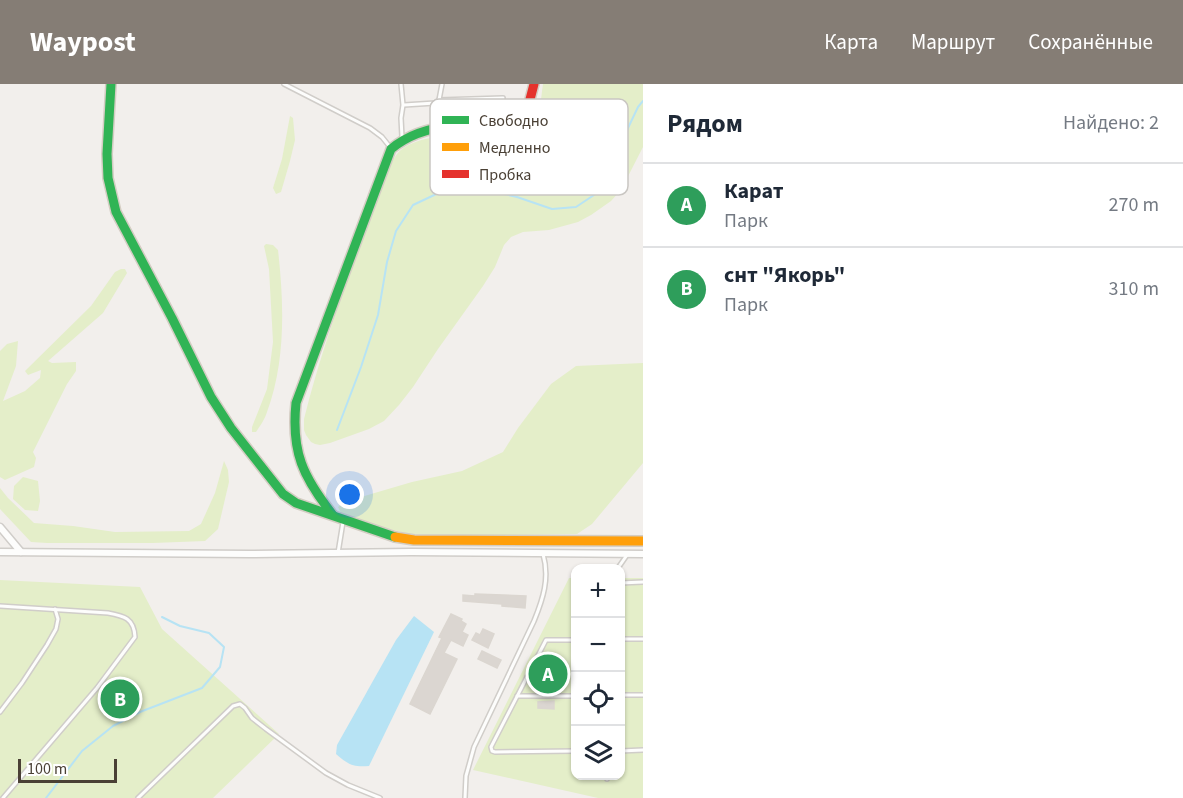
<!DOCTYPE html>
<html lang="ru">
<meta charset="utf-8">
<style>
:root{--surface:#fff;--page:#f6f6f7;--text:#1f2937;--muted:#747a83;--line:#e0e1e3;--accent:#857d75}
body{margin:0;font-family:"Source Sans 3",sans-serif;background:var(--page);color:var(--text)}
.controls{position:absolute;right:18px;bottom:18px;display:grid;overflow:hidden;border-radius:12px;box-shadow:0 2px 4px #0004}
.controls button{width:54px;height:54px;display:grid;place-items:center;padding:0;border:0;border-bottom:2px solid var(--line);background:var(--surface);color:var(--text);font:30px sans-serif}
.scale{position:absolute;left:18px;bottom:15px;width:99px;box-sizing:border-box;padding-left:6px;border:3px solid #4a4035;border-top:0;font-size:16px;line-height:21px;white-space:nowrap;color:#4a4035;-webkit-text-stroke:4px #fff;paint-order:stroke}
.you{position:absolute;left:350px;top:411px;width:21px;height:21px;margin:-15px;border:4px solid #fff;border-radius:50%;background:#1a73e8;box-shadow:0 0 0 9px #1a73e833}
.badge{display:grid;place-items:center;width:39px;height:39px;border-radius:50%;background:var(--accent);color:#fff;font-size:20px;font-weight:700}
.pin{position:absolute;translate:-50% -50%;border:3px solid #fff;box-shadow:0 2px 6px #0006}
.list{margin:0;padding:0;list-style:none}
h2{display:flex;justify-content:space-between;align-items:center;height:78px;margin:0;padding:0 24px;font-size:26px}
h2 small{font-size:20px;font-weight:400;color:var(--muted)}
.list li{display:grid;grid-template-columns:39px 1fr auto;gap:18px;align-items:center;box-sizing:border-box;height:84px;padding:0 24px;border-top:2px solid var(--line)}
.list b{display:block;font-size:22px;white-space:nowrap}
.list p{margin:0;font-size:20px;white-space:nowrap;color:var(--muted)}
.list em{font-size:20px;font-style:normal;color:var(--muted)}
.icon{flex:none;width:33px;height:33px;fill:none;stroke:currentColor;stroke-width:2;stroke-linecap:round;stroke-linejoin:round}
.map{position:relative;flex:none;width:643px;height:714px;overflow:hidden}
header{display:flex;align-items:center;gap:36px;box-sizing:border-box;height:84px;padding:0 30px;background:var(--accent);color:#fff}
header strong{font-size:28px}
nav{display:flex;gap:33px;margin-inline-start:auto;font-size:21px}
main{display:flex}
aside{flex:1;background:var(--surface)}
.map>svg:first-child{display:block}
.green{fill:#e4eec9}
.water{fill:#b7e3f4}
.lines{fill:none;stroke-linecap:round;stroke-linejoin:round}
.stream{stroke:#b7e3f4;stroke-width:2}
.building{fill:#dbd6d1;stroke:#dbd6d0;stroke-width:1.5}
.lane-casing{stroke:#d0cdc9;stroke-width:6}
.street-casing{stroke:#d0cdc9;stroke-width:9}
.fast-casing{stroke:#d4cdc3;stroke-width:12}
.slow-casing{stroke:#d4cdc3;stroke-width:12}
.jam-casing{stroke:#d4cdc3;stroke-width:12}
.lane{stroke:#fdfdfc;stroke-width:3}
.street{stroke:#fdfdfc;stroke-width:6}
.fast{stroke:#30b455;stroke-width:9}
.slow{stroke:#ff9f0a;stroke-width:9}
.jam{stroke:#e5322d;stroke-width:9}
.key{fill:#fff;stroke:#c9c6c2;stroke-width:1.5}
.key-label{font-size:16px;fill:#4a4035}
</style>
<header>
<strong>Waypost</strong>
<nav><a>Карта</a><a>Маршрут</a><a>Сохранённые</a></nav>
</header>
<main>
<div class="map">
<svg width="643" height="714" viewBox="0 0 643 714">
<rect width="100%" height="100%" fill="#f2efec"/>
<g class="green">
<path d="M 543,0 L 643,0 L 643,63 L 621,106 L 611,117 L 591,131 L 578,138 L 549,146 L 523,148 L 511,153 L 504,161 L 495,183 L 483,202 L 438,265 L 413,303 L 399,321 L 384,337 L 369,345 L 330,359 L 320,361 L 315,360 L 311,358 L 306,351 L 304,346 L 304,335 C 321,267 345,201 370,135 C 376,118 388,75 402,65 C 431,45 485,52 519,51 C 541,44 540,19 543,0 Z"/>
<path d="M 290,32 L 293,34 L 295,56 L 290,77 L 281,108 L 276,110 L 273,104 L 282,75 Z"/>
<path d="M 266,160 L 273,161 L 278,166 C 284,219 286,277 267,328 C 265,335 260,342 256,348 L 252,348 L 252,343 L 267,305 L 273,258 L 269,185 L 264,162 Z"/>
<path d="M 121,185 L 125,185 L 127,189 L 103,229 L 48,277 L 52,279 L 76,278 L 76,287 L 67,300 L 33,368 L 36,374 L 34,383 L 5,396 L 0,393 L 0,267 L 7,260 L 18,257 L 16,282 L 3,317 L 25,307 L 40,294 L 41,286 L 28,291 L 25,287 L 91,222 L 115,188 Z"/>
<path d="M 643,279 L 643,379 L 592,440 L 577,450 L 438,452 L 409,450 L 353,436 L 341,429 L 338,423 L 344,418 L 412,398 L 462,387 L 503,368 L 518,344 L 551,300 L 576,282 Z"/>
<path d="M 224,377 L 228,386 L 229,398 L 218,445 L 205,457 L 153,459 L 47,459 L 31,458 L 0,425 L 0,404 L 8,414 L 34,439 L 73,442 L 115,448 L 189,447 L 201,440 L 215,409 Z"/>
<path d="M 23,393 L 38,397 L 40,417 L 38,427 L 25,426 L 13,415 L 14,402 Z"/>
<path d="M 569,494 L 575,494 L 576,692 L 620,692 L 621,494 L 643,494 L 643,714 L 598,714 L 473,686 Z"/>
<path d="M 0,496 L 140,503 L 162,545 L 279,650 L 213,714 L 0,714 Z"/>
</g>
<path class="water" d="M 414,532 L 434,548 L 369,682 C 352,683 349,681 336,670 L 337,661 L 396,556 Z"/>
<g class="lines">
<g class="stream">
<path d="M 337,346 L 361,283 L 378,231 L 387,178 L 396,147 L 413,121 L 447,105 L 479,104 L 517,113 L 552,125 L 576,123 L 597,109 L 638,23 L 643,17"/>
<path d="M 46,714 L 82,667 L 113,642 L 140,628 L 202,604 L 220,583 L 224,563 L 209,549 L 180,542 L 162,533"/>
</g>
</g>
<g class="building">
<path d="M 475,510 L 526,512 L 525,524 L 502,522 L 502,520 L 463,517 L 463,511 L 475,512 Z"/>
<path d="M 451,530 L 462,535 L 461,537 L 466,540 L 462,548 L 468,551 L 463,562 L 451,556 L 444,569 L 457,575 L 430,630 L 410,620 L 442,554 L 439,553 Z"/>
<path d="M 483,545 L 494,550 L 488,564 L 472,556 L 476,549 L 480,551 Z"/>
<path d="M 482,567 L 501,576 L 497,584 L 478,575 Z"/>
<path d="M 554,617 L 554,625 L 538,624 L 538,618 Z"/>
</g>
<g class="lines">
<g class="lane-casing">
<g id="lane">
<path d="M 284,0 L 370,44 L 382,53 L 390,63"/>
<path d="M 401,0 L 403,21 L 401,34 L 402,53"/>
<path d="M 439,16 L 503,14"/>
<path d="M 404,21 L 435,19 L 439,16 L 442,0"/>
<path d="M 338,469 L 343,438"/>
<path d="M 618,484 L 627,471"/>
<path d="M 620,499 L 643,498"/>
<path d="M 0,522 L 108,529 C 124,532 134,534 135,553 L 97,604 L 3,714"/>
<path d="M 620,555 L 643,555"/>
<path d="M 576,556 L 546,556 L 491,663 L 492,667 L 495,668 L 576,667"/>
<path d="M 620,611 L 643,611"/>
<path d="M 517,612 L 576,612"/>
<path d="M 0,628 L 22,599 L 47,561 L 56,545 L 58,535 L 55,525"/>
<path d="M 620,667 L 643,666"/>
<path d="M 607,695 L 607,692"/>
<path d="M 138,714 L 233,622 L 240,620 L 245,624 L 252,634 L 266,645 L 326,689 L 348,701 L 380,714"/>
<path d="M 465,714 L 466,692 L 474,663 L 534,537 C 543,515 550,494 543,470"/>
</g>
</g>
<g class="street-casing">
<g id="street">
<path d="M 0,443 L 21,468"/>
<path d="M 0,468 L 250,470 L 411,468 L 643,470"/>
</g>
</g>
<g class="fast-casing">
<g id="fast">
<path d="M 111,0 L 107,70 L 108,94 L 116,128 L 172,234 L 211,313 L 231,344 L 283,410 L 296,419 L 395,453"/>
<path d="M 333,431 C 303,393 291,368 296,319 L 391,65 C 409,50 429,44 452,42"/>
</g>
</g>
<g class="slow-casing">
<path id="slow" d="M 395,453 L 414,456 L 643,457"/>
</g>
<g class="jam-casing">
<path id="jam" d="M 452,42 L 511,39 L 522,31 L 528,23 L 534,0"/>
</g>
<use href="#lane" class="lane"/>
<use href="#street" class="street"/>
<use href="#fast" class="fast"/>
<use href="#slow" class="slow"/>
<use href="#jam" class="jam"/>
</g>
<rect x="430" y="15" width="198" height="96" rx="9" class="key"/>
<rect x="442" y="32" width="27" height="8" fill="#30b455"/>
<rect x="442" y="59" width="27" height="8" fill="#ff9f0a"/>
<rect x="442" y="86" width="27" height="8" fill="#e5322d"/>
<g class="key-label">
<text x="479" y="42">Свободно</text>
<text x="479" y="69">Медленно</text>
<text x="479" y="96">Пробка</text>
</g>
</svg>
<div class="controls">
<button>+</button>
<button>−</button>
<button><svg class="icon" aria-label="locate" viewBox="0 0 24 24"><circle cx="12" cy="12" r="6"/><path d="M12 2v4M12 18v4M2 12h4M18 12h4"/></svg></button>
<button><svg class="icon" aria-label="layers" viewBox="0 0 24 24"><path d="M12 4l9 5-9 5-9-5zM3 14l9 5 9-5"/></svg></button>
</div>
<div class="scale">100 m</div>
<div class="you"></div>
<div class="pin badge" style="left:548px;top:590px;background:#2e9e5b">A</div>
<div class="pin badge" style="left:120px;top:615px;background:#2e9e5b">B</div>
</div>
<aside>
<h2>Рядом<small>Найдено: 2</small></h2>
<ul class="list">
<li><span class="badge" style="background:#2e9e5b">A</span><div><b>Карат</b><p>Парк</p></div><em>270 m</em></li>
<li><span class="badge" style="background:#2e9e5b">B</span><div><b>снт &quot;Якорь&quot;</b><p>Парк</p></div><em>310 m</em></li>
</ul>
</aside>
</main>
